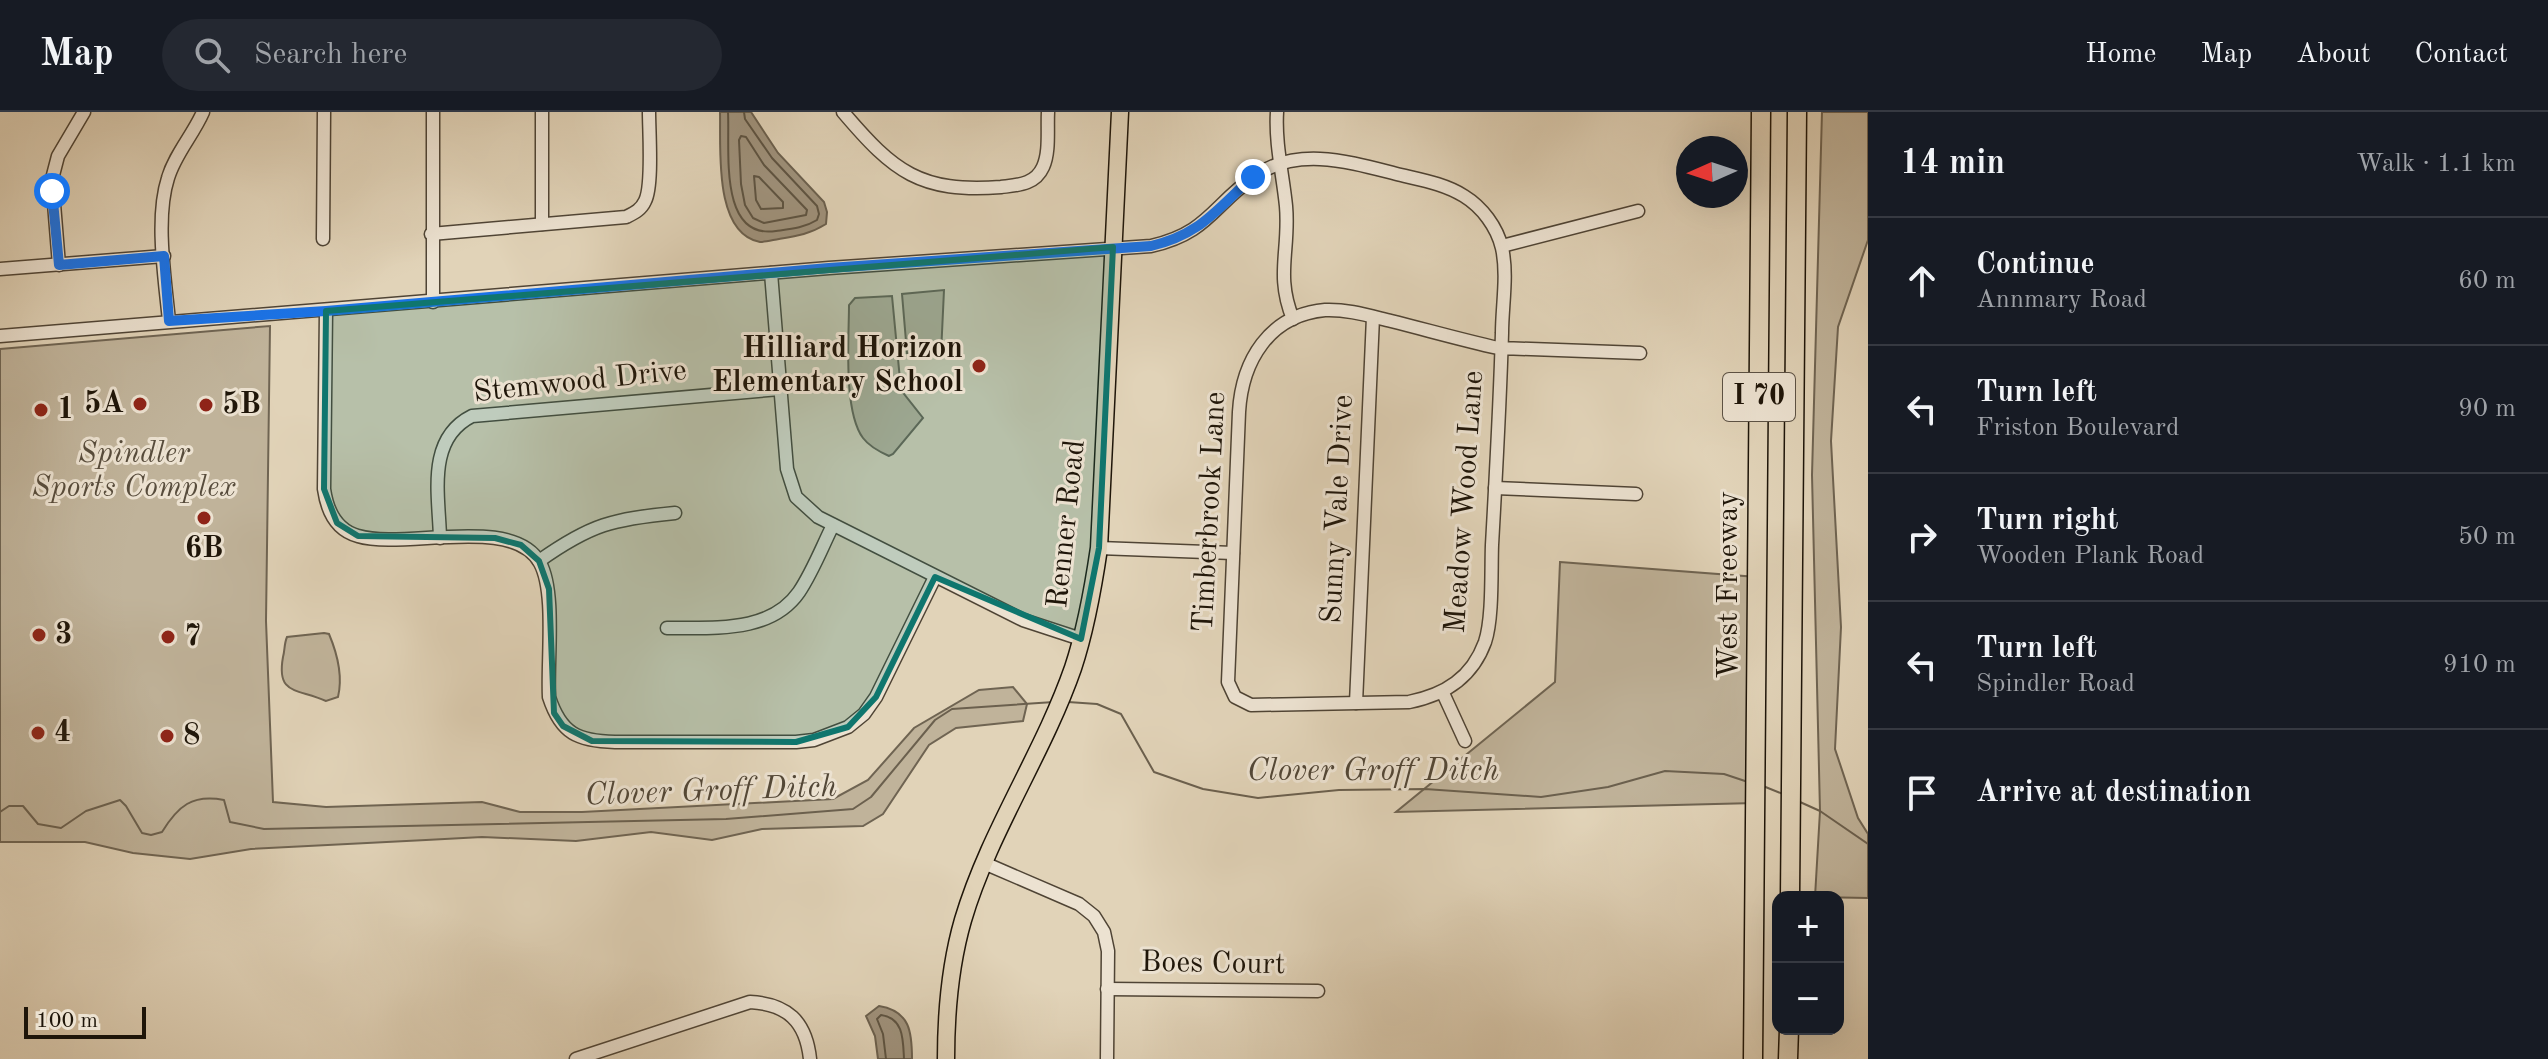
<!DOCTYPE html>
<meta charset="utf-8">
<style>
:root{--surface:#171b24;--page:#242831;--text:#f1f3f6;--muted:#9ea1a6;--line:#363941}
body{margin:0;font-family:"Old Standard TT",serif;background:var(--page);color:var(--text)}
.controls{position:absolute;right:24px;bottom:24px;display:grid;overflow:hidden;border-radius:16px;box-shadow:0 8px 32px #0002}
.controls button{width:72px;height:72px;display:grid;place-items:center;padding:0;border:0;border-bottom:2px solid var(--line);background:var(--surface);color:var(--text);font:40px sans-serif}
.compass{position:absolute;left:1676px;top:24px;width:72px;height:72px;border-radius:50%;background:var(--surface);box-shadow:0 8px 32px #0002;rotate:267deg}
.scale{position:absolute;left:24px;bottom:20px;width:122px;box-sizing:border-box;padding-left:8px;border:4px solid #1e1509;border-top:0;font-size:22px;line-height:28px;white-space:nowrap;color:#1e1509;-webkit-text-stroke:6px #ece2d1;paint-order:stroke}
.stop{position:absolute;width:24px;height:24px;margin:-18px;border:6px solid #1a73e8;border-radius:50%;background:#fff}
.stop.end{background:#1a73e8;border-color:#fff;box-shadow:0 2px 8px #0008}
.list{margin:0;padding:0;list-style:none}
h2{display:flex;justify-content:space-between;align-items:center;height:104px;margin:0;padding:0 32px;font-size:34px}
h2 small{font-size:26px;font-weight:400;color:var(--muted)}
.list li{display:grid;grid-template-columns:52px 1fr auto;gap:24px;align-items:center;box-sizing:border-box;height:128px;padding:0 32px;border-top:2px solid var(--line)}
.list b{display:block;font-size:30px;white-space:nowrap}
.list p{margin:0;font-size:26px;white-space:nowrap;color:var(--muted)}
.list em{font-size:26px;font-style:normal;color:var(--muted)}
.icon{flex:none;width:44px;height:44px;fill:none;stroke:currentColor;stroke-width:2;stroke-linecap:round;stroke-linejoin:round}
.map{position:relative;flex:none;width:1868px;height:947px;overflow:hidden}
header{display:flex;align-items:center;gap:48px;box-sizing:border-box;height:112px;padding:0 40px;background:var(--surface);border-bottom:2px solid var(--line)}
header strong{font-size:38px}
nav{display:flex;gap:44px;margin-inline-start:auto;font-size:28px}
.search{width:560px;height:72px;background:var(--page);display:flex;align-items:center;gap:20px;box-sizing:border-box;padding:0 28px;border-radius:44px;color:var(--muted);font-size:30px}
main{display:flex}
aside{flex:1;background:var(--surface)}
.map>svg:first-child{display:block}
.green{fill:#c0b39a;stroke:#6f6452;stroke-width:2}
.water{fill:#9f927c;stroke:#6b604e;stroke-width:2}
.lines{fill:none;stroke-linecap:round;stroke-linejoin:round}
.shore{stroke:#5e5442;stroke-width:2}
.stream{stroke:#6b604e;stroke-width:2}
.minor-casing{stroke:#4f4435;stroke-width:15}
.major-casing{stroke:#1e1509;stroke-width:19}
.highway-casing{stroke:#1e1509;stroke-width:21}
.minor{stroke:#ece2d1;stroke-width:12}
.major{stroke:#e1d3b8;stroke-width:16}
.highway{stroke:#e1d3b8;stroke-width:18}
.route{stroke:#1a73e8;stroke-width:10}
.marked{fill:#0f766e;fill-opacity:0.2;stroke:#0f766e;stroke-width:6;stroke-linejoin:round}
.poi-dot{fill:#8f2418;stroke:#ece2d1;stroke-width:3}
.labels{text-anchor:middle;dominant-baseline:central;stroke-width:6;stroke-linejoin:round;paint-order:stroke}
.shield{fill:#ece2d1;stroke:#5c5245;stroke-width:2}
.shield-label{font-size:28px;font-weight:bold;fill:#1e1509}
.poi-label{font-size:30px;font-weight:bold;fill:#1e1509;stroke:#ece2d1;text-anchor:start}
.street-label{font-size:30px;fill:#1e1509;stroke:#ece2d1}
.park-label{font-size:30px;font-style:italic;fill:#574c3c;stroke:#ece2d1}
.water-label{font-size:32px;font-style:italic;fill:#524737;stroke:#ece2d1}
</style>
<header>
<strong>Map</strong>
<div class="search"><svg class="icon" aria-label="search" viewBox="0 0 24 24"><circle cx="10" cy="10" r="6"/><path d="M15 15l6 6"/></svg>Search here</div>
<nav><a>Home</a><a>Map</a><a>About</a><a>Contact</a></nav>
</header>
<main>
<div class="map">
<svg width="1868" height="947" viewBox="0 0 1868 947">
<rect width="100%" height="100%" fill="#e1d3b8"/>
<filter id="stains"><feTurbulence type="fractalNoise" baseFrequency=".0025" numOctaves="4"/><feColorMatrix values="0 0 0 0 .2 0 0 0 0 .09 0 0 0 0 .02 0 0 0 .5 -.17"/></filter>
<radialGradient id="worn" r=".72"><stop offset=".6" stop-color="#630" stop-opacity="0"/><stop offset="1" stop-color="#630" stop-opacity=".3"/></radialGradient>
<g class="green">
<path d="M 1822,0 L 1868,0 L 1868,128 L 1838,215 L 1831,329 L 1841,515 L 1835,637 L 1858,706 L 1868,722 L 1868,786 L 1815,785 L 1820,699 L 1812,363 Z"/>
<path d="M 944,178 L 941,242 L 907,241 L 902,182 Z"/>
<path d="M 892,184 L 901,278 L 923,306 L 893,342 L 889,344 C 880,340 869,334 863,326 C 843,299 849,226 849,193 L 855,186 Z"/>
<path d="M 270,214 L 266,509 L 273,690 L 326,695 L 482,690 L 520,700 L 582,700 L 833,687 L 868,668 L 914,616 L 979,578 L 1013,575 L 1027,592 L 1023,609 L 956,616 L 929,633 L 883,702 L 863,714 L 762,717 L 712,728 L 651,720 L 576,729 L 482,725 L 426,728 L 251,737 L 190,747 L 133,741 L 85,730 L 0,730 L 0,237 Z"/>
<path d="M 1560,450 L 1757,465 L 1755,691 L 1396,700 L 1555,570 Z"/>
<path d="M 324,521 L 329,522 C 337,541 343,564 338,585 L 326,589 C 298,576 276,584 283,545 C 285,538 284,532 287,525 Z"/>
</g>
<g class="water">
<path d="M 720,0 L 751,0 L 778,41 L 824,90 L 827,100 L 826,112 C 810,122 797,124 779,127 C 773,128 765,130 760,130 C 713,121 721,35 720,0 Z"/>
<path d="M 879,894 C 910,899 912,920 912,947 L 878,947 L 875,924 L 866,904 Z"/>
</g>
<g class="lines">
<g class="shore">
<path d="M 728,0 C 730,37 718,128 776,119 C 791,117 804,116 817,108 L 819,102 L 817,94 L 772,46 L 745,7 L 744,0"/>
<path d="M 741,24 L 746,25 L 764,53 L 807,98 L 806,103 L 764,111 L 753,106 L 745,93 L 741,72 L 739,28 Z"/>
<path d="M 754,64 L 759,65 L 783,90 L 783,96 L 761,97 L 756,88 Z"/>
<path d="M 886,947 L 883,922 L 877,907 L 881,903 C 904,906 903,928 904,947"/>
</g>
<g class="stream">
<path d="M 1068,590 L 1097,592 L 1121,602 L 1154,660 L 1203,677 L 1258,686 L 1339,678 L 1425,677 L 1541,685 L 1608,675 L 1665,659 L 1724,662 L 1745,669"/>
<path d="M 1763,674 L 1783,682"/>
<path d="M 1800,690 L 1820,699 L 1868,732"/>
<path d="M 0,700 L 9,694 L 23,694 L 38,712 L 61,716 L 86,699 L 120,688 L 126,694 L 142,721 L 151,723 L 162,720 C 178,694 192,682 224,688 L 230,710 L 264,717 L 726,707 L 853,697 L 871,685 L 935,608 L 952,597 L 1054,590"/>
</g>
<g class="minor-casing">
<g id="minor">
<path d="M 843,0 C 894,60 920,81 1001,75 C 1017,73 1035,73 1043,55 C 1050,40 1047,17 1048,0"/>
<path d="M 1277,0 C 1275,32 1283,63 1286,94 C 1290,138 1275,163 1293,207"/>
<path d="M 542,112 L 542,0"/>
<path d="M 431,122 L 626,105 C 634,101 641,98 645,89 C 653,74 649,20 649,0"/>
<path d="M 323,127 L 324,0"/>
<path d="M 1502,134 L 1638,99"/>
<path d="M 59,153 L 52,67 L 58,44 L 84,0"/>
<path d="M 0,157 L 164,144"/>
<path d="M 771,161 L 787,357 L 796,385 L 818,405 L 1023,508 L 1081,527"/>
<path d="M 433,190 L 433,0"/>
<path d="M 326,199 L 324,377 C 327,398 336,418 358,424 C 404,438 513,402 540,451 C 556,480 547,549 549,585 C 561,622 578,629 615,630 L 796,630 L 814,628 L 848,615 L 864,602 L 876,585 L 935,465"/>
<path d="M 169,209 C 165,167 155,106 168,66 C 175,42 193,23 203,0"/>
<path d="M 0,224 L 829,156 L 1151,134 C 1208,121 1212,94 1255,64 C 1299,33 1353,51 1401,63 C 1422,68 1445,72 1464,84 C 1482,95 1497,115 1502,136 C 1508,163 1502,194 1502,221 C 1500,292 1496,362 1492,433 C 1491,459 1493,506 1485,530 C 1472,566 1445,583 1409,590 L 1251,593 L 1235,585 L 1228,570 L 1239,300 C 1242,249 1269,203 1325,198 C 1347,197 1370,204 1391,209 C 1427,218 1462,228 1498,236 L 1501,236 L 1640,241"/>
<path d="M 1495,376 L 1636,382"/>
<path d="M 440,426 C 439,383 426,327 472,304 L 780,277"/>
<path d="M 1099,436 L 1233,441"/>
<path d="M 539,449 C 591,412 613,407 675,401"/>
<path d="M 667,516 C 712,515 770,522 799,480 C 813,459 822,435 833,413"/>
<path d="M 1443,581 L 1465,629"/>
<path d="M 1356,591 L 1373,205"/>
<path d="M 984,751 L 1079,792 L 1094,804 L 1104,820 L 1108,839 L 1107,947"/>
<path d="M 1107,877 L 1318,879"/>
<path d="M 576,947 L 750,890 C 787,892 806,909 810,947"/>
</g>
</g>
<g class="major-casing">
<path id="major" d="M 946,947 C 946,900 950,853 963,808 C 989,720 1043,642 1073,556 C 1086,517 1093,477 1099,436 L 1120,0"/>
</g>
<g class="highway-casing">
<g id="highway">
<path d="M 1790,785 L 1797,0"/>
<path d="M 1753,947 L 1761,0"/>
<path d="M 1788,947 L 1789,917"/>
</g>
</g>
<use href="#minor" class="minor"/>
<use href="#major" class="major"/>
<use href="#highway" class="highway"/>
</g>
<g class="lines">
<path class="route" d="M 52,79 L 59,153 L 164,144 L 169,209 L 326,199 L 829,156 L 1151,134 C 1202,122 1216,97 1253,65"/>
</g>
<path class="marked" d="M 1113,135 L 1099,436 L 1081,527 L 935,465 L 876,585 L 848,615 L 796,630 L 592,629 L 563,614 L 554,601 L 549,477 L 539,449 L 521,433 L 495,426 L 358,424 L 337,411 L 324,377 L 326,199 Z"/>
<g class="poi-dot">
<circle cx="979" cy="254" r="8"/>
<circle cx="140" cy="292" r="8"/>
<circle cx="206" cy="293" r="8"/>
<circle cx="41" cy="298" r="8"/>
<circle cx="204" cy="406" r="8"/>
<circle cx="39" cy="523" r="8"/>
<circle cx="168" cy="525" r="8"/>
<circle cx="38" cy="621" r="8"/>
<circle cx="167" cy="624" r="8"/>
</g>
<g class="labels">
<rect class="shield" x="1723" y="261" width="72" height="48" rx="6"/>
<g class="shield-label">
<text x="1759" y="285">I 70</text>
</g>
<g class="poi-label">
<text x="963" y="237" text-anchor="end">Hilliard Horizon<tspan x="963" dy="34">Elementary School</tspan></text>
<text x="124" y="292" text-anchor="end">5A</text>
<text x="222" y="293">5B</text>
<text x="57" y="298">1</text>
<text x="204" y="437" text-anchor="middle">6B</text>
<text x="55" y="523">3</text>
<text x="184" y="525">7</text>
<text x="54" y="621">4</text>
<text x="183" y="624">8</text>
</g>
<g class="street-label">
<text transform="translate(580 270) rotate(-6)">Stemwood Drive</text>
<text transform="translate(1465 390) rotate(-86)">Meadow Wood Lane</text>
<text transform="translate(1338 397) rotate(-87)">Sunny Vale Drive</text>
<text transform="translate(1210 400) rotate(-87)">Timberbrook Lane</text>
<text transform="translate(1067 412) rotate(-84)">Renner Road</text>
<text transform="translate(1729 473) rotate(-90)">West Freeway</text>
<text transform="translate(1213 852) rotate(1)">Boes Court</text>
</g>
<g class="park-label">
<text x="134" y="342">Spindler<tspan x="134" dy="34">Sports Complex</tspan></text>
</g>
<g class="water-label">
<text x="1373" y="660">Clover Groff Ditch</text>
<text transform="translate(711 680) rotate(-2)">Clover Groff Ditch</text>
</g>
</g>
<rect width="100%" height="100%" filter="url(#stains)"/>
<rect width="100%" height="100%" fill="url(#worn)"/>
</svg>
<div class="controls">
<button>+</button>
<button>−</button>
</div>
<svg class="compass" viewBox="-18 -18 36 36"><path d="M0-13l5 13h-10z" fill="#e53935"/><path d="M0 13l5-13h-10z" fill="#9ea1a6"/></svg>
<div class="scale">100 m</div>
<div class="stop" style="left:52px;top:79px"></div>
<div class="stop end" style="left:1253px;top:65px"></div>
</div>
<aside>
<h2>14 min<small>Walk · 1.1 km</small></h2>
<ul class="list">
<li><svg class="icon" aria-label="ahead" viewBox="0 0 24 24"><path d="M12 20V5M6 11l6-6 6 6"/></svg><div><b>Continue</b><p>Annmary Road</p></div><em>60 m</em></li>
<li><svg class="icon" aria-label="left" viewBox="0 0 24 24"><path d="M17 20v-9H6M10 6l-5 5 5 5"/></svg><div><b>Turn left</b><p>Friston Boulevard</p></div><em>90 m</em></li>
<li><svg class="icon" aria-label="right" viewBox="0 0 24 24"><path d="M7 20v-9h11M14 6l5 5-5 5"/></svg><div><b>Turn right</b><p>Wooden Plank Road</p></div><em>50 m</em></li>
<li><svg class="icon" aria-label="left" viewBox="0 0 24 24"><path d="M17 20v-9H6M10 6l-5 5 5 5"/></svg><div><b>Turn left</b><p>Spindler Road</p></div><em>910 m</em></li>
<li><svg class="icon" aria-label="arrive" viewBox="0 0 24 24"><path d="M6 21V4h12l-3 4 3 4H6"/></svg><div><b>Arrive at destination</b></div></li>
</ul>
</aside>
</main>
